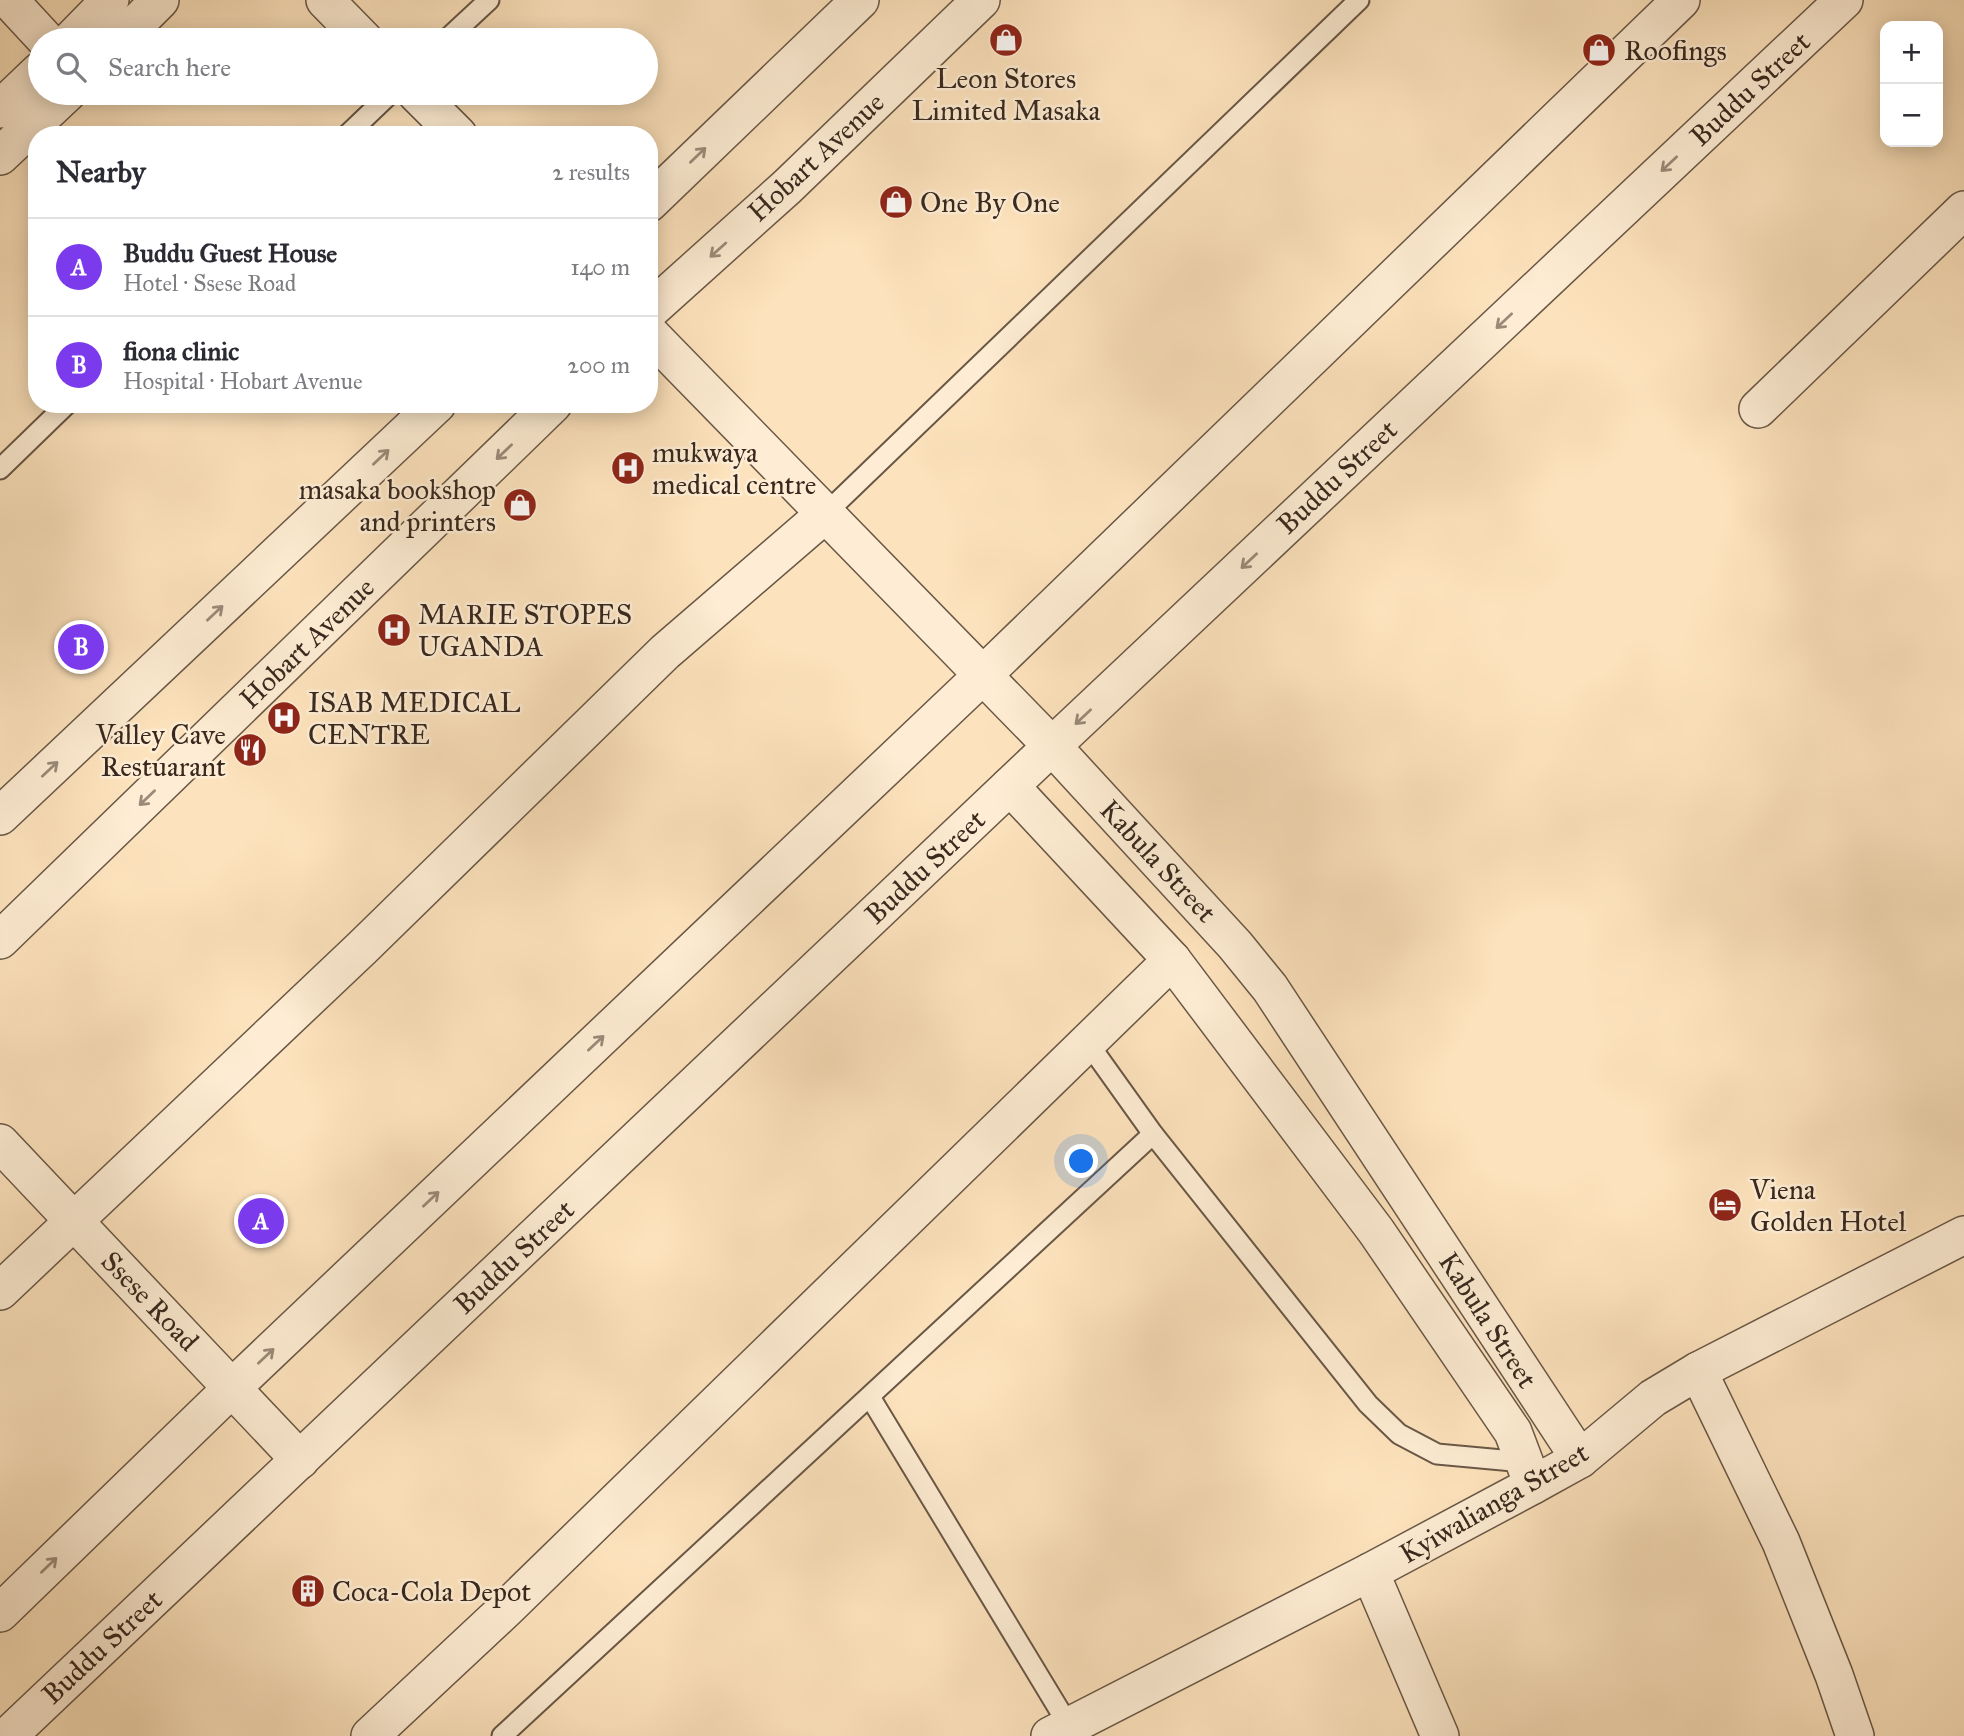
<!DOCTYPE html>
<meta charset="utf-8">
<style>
:root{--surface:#fff;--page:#f2f2f3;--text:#2b2b33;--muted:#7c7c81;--line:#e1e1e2;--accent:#7c3aed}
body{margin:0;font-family:"IM FELL Great Primer",serif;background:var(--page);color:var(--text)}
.controls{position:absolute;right:21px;top:21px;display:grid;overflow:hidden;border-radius:14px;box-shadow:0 4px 18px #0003}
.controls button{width:63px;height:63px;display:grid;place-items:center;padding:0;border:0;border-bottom:2px solid var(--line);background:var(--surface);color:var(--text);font:35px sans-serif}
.you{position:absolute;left:1082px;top:1162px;width:24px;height:24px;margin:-18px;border:5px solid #fff;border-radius:50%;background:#1a73e8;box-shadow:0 0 0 10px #1a73e833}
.badge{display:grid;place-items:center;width:46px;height:46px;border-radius:50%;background:var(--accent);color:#fff;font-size:23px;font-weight:700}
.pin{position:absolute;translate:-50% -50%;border:4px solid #fff;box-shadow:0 2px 7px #0006}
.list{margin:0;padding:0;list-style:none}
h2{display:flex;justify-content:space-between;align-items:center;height:91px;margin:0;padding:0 28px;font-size:30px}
h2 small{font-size:23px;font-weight:400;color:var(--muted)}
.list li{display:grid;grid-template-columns:46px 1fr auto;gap:21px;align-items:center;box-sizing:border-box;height:98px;padding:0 28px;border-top:2px solid var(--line)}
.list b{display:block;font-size:26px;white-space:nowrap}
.list p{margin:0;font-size:23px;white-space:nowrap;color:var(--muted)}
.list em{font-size:23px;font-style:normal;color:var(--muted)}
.icon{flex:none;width:38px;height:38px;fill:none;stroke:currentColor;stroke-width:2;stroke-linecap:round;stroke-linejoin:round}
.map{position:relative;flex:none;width:1964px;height:1736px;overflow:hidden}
.search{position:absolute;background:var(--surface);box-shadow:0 4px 18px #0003;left:28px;top:28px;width:630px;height:77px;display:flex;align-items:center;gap:18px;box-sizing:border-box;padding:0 24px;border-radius:38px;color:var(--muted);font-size:26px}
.panel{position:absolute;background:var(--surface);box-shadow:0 4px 18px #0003;left:28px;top:126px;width:630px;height:287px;border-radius:28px}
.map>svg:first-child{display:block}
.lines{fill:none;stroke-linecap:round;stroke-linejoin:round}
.lane-casing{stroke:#695746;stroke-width:23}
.street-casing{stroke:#695746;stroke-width:40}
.lane{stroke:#feedd4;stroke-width:19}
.street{stroke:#feedd4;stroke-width:37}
.oneway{stroke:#9b8a79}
.labels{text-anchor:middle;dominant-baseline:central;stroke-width:5;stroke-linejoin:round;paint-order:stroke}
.poi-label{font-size:28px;fill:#38281e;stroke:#feedd4;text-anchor:start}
.street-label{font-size:28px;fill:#38281e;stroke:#feedd4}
</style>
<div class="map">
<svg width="1964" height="1736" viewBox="0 0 1964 1736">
<rect width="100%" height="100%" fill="#fde3bd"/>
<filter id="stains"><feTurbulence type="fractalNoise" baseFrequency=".00286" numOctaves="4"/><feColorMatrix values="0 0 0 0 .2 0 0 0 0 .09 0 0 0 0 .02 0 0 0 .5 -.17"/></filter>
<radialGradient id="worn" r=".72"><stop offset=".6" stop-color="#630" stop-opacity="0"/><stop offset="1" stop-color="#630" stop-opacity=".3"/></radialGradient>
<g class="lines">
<g class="lane-casing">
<g id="lane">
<path d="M 446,40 L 489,0"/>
<path d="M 347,135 L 391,93"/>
<path d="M 0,469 L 67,404"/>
<path d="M 825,514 L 1359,0"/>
<path d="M 1088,1043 L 1153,1134 L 1368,1404 L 1399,1434 L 1437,1454 L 1524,1462"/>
<path d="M 870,1397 L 1069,1726"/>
<path d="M 502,1736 L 1153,1134"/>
</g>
</g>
<g class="street-casing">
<g id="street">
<path d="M 9,0 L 46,40"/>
<path d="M 325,0 L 364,40"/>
<path d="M 71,40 L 110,0"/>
<path d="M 120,40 L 160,0"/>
<path d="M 416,93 L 458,135"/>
<path d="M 0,109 L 40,71"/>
<path d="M 0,156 L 67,93"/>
<path d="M 649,203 L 860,0"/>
<path d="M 649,311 L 787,187 L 981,0"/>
<path d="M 649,333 L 1052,746 L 1235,945 L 1270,988 L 1580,1459"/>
<path d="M 1758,409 L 1964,210"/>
<path d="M 1010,786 L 1172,960 L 1376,1231 L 1513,1432 L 1533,1485"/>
<path d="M 0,816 L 437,404"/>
<path d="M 0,940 L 553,404"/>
<path d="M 0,1143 L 300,1460"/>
<path d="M 0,1291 L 362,948 L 665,652 L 825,514"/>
<path d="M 1698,1371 L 1781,1542 L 1834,1675 L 1855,1736"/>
<path d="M 1370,1572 L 1440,1736"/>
<path d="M 0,1613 L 233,1387 L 983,675 L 1681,0"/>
<path d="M 8,1736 L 1052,746 L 1844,0"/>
<path d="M 370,1736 L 507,1608 L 1172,960"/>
<path d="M 1050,1736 L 1370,1572 L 1533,1485 L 1580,1459 L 1653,1398 L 1698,1371 L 1964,1235"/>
</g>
</g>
<use href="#lane" class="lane"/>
<use href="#street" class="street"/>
</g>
<defs><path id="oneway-shaft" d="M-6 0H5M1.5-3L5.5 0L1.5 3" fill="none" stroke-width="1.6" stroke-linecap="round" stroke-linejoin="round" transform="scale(1.75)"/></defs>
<g class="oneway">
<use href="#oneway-shaft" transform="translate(698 155) rotate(-44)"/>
<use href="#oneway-shaft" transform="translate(1669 164) rotate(137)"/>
<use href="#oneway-shaft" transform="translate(718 250) rotate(138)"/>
<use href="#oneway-shaft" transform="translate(1504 321) rotate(137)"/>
<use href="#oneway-shaft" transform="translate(504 452) rotate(136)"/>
<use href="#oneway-shaft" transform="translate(381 457) rotate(-43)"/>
<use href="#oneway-shaft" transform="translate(1249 561) rotate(137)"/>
<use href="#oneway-shaft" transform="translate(215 613) rotate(-43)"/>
<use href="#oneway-shaft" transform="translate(1083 717) rotate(137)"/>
<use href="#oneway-shaft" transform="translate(50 769) rotate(-43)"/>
<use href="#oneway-shaft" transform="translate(147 798) rotate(136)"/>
<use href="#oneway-shaft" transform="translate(596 1043) rotate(-43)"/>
<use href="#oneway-shaft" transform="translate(431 1199) rotate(-43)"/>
<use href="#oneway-shaft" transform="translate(266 1356) rotate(-43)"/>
<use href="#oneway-shaft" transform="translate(49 1565) rotate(-44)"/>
</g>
<defs>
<g id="shop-disc" transform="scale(1.75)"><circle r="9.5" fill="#8f2418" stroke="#feedd4"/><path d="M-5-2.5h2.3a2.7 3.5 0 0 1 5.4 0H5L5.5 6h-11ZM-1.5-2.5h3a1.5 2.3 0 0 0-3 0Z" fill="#fff"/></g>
<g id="hospital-disc" transform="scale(1.75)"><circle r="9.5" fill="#8f2418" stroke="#feedd4"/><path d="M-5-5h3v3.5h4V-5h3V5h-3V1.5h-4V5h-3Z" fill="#fff"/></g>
<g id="restaurant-disc" transform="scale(1.75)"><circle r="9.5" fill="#8f2418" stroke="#feedd4"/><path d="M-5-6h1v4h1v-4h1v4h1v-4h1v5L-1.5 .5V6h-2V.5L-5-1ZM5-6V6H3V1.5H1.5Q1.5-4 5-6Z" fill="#fff"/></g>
<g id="hotel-disc" transform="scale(1.75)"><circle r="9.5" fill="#8f2418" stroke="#feedd4"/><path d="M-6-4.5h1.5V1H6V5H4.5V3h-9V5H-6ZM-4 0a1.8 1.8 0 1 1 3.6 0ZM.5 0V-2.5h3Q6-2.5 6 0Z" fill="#fff"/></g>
<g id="building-disc" transform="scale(1.75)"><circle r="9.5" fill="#8f2418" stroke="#feedd4"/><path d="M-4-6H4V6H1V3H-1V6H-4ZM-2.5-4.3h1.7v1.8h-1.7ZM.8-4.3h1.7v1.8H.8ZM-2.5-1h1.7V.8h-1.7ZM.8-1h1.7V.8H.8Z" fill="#fff"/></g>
</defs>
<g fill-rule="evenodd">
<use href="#shop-disc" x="1006" y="40"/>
<use href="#shop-disc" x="1599" y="50"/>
<use href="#shop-disc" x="896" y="202"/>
<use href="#hospital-disc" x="628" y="468"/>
<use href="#shop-disc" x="520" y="505"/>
<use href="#hospital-disc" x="394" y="630"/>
<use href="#hospital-disc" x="284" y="718"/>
<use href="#restaurant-disc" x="250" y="750"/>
<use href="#hotel-disc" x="1725" y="1205"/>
<use href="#building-disc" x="308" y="1591"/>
</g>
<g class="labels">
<g class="poi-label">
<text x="1624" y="50">Roofings</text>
<text x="1006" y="78" text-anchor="middle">Leon Stores<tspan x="1006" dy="32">Limited Masaka</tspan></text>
<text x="920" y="202">One By One</text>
<text x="652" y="452">mukwaya<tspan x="652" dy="32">medical centre</tspan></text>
<text x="496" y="489" text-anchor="end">masaka bookshop<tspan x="496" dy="32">and printers</tspan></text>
<text x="418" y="614">MARIE STOPES<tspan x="418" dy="32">UGANDA</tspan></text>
<text x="308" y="702">ISAB MEDICAL<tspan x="308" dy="32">CENTRE</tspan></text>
<text x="226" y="734" text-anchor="end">Valley Cave<tspan x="226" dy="32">Restuarant</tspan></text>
<text x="1750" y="1189">Viena<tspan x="1750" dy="32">Golden Hotel</tspan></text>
<text x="332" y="1591">Coca-Cola Depot</text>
</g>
<g class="street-label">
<text transform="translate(1750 89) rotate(-43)">Buddu Street</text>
<text transform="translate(816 157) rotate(-43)">Hobart Avenue</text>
<text transform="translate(1337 477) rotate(-43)">Buddu Street</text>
<text transform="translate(307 643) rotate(-44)">Hobart Avenue</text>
<text transform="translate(1158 861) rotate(47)">Kabula Street</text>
<text transform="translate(925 867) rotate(-43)">Buddu Street</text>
<text transform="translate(514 1257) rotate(-43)">Buddu Street</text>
<text transform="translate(150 1301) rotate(46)">Ssese Road</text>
<text transform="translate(1488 1320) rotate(57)">Kabula Street</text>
<text transform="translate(1494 1503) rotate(-30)">Kyiwalianga Street</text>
<text transform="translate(102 1647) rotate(-43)">Buddu Street</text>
</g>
</g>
<rect width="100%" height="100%" filter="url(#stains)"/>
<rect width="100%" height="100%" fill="url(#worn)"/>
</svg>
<div class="controls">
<button>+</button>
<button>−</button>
</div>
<div class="you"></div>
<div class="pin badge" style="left:261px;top:1221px">A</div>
<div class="pin badge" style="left:81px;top:647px">B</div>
<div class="search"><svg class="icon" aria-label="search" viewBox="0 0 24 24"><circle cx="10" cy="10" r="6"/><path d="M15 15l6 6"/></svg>Search here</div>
<section class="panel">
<h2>Nearby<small>2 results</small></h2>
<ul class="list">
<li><span class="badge">A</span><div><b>Buddu Guest House</b><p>Hotel · Ssese Road</p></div><em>140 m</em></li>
<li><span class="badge">B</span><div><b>fiona clinic</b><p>Hospital · Hobart Avenue</p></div><em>200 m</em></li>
</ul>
</section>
</div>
